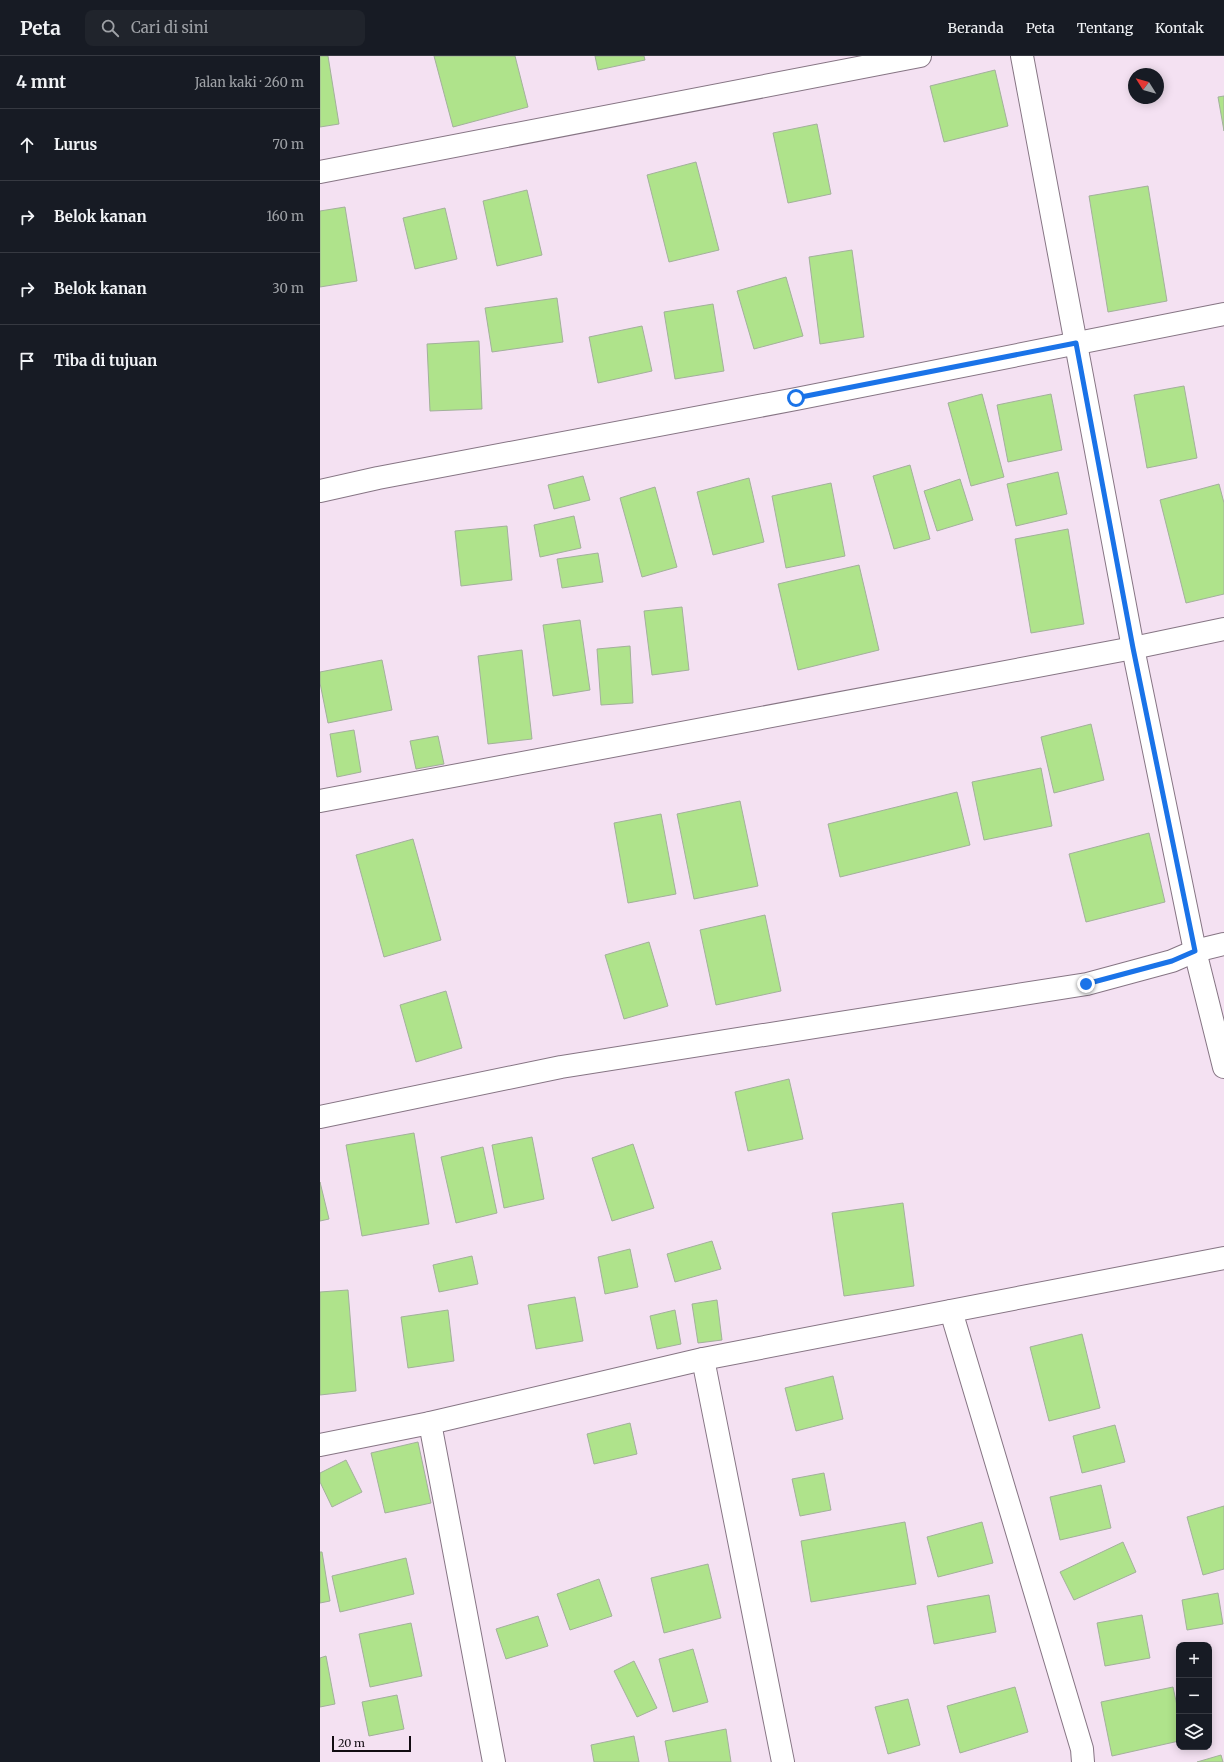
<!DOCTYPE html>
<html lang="id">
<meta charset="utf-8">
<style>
:root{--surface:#171b24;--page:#20242c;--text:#f1f3f6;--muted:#9ea1a6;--line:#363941}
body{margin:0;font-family:Merriweather,serif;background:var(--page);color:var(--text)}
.controls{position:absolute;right:12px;bottom:12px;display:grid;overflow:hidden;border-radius:8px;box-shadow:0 2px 10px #0003}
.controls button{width:36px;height:36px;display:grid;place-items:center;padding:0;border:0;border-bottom:1px solid var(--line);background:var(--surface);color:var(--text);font:20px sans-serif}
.compass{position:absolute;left:808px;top:12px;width:36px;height:36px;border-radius:50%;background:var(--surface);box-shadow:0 2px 10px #0003;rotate:307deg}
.scale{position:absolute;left:12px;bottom:10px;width:79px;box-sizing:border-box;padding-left:4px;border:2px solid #110b11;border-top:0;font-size:11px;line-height:14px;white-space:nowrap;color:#110b11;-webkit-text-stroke:3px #f4e1f2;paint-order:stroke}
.stop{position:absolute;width:12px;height:12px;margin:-9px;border:3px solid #1a73e8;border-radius:50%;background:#fff}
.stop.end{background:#1a73e8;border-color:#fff;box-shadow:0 1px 4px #0008}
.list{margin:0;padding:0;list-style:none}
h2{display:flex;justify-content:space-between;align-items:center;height:52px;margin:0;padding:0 16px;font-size:17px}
h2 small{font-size:13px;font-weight:400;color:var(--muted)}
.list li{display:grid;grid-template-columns:26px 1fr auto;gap:12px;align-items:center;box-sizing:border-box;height:72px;padding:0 16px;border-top:1px solid var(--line)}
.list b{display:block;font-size:15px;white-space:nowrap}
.list em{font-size:13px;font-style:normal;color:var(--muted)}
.icon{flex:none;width:22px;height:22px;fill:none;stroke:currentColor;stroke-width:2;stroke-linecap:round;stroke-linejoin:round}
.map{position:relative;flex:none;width:904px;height:1706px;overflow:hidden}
header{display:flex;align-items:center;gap:24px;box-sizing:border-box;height:56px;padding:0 20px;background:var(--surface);border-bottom:1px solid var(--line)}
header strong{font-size:19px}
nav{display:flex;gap:22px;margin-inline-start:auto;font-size:14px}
.search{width:280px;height:36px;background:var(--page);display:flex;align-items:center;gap:10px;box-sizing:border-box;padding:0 14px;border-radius:8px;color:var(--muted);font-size:15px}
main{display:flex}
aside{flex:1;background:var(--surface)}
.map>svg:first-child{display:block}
.building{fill:#afe38b;stroke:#a3b09c}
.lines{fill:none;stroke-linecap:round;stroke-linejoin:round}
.street-casing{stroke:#867584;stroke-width:24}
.secondary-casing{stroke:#867584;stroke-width:24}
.street{stroke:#fff;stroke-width:22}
.secondary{stroke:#fff;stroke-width:22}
.route{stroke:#1a73e8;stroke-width:5}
</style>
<header>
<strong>Peta</strong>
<div class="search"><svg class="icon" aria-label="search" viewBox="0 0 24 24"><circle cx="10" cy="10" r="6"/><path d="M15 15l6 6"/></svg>Cari di sini</div>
<nav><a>Beranda</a><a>Peta</a><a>Tentang</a><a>Kontak</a></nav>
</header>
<main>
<aside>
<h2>4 mnt<small>Jalan kaki · 260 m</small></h2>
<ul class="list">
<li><svg class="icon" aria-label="ahead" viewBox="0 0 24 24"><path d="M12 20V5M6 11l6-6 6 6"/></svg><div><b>Lurus</b></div><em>70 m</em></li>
<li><svg class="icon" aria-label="right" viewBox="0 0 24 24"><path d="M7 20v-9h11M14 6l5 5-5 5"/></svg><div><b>Belok kanan</b></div><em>160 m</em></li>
<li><svg class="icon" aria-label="right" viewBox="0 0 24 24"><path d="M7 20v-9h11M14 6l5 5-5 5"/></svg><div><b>Belok kanan</b></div><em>30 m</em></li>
<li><svg class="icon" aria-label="arrive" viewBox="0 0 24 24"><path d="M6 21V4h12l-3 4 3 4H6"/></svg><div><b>Tiba di tujuan</b></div></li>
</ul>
</aside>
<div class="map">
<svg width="904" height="1706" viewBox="0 0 904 1706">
<rect width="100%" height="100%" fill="#f4e1f2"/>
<g class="building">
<path d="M 0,0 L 8,0 L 19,68 L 0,71 Z"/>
<path d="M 114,0 L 195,0 L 208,51 L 133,71 Z"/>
<path d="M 275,0 L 324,0 L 325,4 L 278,14 Z"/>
<path d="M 675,14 L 688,70 L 624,86 L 610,30 Z"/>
<path d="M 904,40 L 904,75 L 898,41 Z"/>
<path d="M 497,68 L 511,138 L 468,147 L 453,77 Z"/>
<path d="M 376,106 L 399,194 L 349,206 L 327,119 Z"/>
<path d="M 828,130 L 847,245 L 788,256 L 769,140 Z"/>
<path d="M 207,134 L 222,199 L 177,210 L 163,145 Z"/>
<path d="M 25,151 L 37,225 L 0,231 L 0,155 Z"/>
<path d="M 125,152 L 137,203 L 95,213 L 83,162 Z"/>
<path d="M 532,194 L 544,281 L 500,288 L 489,201 Z"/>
<path d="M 466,221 L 483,280 L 434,293 L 417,235 Z"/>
<path d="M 237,242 L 243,286 L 172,296 L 165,252 Z"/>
<path d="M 393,248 L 404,315 L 355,323 L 344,256 Z"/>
<path d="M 322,270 L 332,315 L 278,327 L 269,281 Z"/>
<path d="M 159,285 L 162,353 L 110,355 L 107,288 Z"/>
<path d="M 864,330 L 877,402 L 827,412 L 814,339 Z"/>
<path d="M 662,338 L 684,421 L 651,430 L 628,347 Z"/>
<path d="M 731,338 L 742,394 L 688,406 L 677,349 Z"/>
<path d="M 590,409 L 610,483 L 574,493 L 553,420 Z"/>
<path d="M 738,416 L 747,458 L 696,470 L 687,428 Z"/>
<path d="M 263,420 L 270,444 L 234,453 L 228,429 Z"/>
<path d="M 429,422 L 444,486 L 393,499 L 377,436 Z"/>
<path d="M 640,423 L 653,464 L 617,475 L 604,435 Z"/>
<path d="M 511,427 L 525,500 L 466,512 L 452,440 Z"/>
<path d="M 899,428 L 904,447 L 904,538 L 866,547 L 840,444 Z"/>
<path d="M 335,431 L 357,511 L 322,521 L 300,442 Z"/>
<path d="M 254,460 L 261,492 L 220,501 L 214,469 Z"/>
<path d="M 187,470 L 192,524 L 141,530 L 135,475 Z"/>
<path d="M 748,473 L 764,568 L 711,577 L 695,483 Z"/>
<path d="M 278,497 L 283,526 L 242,532 L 237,503 Z"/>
<path d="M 539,509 L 559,594 L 478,614 L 458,528 Z"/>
<path d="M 362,551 L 369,614 L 332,619 L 324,555 Z"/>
<path d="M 260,564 L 270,634 L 233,640 L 223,569 Z"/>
<path d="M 310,590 L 313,647 L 281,649 L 277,593 Z"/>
<path d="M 202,594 L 212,683 L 168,688 L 158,600 Z"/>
<path d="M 62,604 L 72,654 L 8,667 L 0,627 L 0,616 Z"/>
<path d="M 771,668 L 784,724 L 734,737 L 721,681 Z"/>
<path d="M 34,674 L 41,716 L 17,721 L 10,678 Z"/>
<path d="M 118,680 L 124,708 L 96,713 L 90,685 Z"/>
<path d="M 721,712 L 732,770 L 664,784 L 652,726 Z"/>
<path d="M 637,736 L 650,789 L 520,821 L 508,768 Z"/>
<path d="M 420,745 L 438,830 L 374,843 L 357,758 Z"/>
<path d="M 341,758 L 356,838 L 308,847 L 294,767 Z"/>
<path d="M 829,777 L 845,846 L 766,866 L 749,798 Z"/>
<path d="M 93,783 L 121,884 L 64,901 L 36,799 Z"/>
<path d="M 445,859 L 461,935 L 396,949 L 380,874 Z"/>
<path d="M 329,886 L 348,950 L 304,963 L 285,899 Z"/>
<path d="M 126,935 L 142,992 L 96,1006 L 80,949 Z"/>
<path d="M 469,1023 L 483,1083 L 428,1095 L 415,1036 Z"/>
<path d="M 94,1077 L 109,1168 L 42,1180 L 26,1089 Z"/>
<path d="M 212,1081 L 224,1143 L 184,1152 L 172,1089 Z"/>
<path d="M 313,1088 L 334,1152 L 292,1165 L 272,1102 Z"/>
<path d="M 163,1091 L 177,1157 L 136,1167 L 121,1101 Z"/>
<path d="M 0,1126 L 9,1163 L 0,1165 Z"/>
<path d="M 583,1147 L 594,1230 L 524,1240 L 512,1157 Z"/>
<path d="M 392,1185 L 401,1213 L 355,1226 L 347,1198 Z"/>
<path d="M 310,1193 L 318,1231 L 285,1238 L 278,1201 Z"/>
<path d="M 152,1200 L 158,1228 L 119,1236 L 113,1209 Z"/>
<path d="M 28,1234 L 36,1335 L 0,1339 L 0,1236 Z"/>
<path d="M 255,1241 L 263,1285 L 216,1293 L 208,1249 Z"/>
<path d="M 397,1244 L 402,1284 L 378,1287 L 372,1248 Z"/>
<path d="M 128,1254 L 134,1305 L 88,1312 L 81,1261 Z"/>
<path d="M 355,1254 L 361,1288 L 337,1293 L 330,1260 Z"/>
<path d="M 762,1278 L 780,1352 L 729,1365 L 710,1291 Z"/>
<path d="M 513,1320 L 523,1363 L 476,1375 L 465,1332 Z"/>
<path d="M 310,1367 L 317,1398 L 274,1408 L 267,1378 Z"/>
<path d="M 795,1369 L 805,1406 L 762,1417 L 753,1380 Z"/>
<path d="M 98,1386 L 111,1447 L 65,1457 L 51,1397 Z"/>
<path d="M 26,1404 L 42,1436 L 12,1451 L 0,1426 L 0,1417 Z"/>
<path d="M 504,1417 L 511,1454 L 480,1460 L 472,1423 Z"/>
<path d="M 781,1429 L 791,1472 L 740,1484 L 730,1441 Z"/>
<path d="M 904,1450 L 904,1513 L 883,1519 L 867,1461 Z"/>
<path d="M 585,1466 L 596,1528 L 491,1546 L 481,1485 Z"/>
<path d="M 662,1466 L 673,1507 L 618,1521 L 607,1481 Z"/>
<path d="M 803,1486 L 816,1516 L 754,1544 L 740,1516 Z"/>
<path d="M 0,1496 L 2,1496 L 10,1545 L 0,1547 Z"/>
<path d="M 86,1502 L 94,1538 L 20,1556 L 12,1520 Z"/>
<path d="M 388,1508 L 401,1562 L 344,1577 L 331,1522 Z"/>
<path d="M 279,1523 L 292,1560 L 250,1574 L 237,1538 Z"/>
<path d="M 898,1537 L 903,1568 L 867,1574 L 862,1544 Z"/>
<path d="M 669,1539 L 676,1576 L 614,1588 L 607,1550 Z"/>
<path d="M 822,1559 L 830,1602 L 785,1610 L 777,1567 Z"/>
<path d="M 218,1560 L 228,1590 L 186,1603 L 176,1573 Z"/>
<path d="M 91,1567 L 102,1620 L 50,1631 L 39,1578 Z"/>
<path d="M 373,1593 L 388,1646 L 353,1656 L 339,1603 Z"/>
<path d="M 6,1600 L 15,1648 L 0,1651 L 0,1602 Z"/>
<path d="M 314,1605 L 337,1652 L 317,1661 L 294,1615 Z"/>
<path d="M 695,1631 L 708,1676 L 640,1697 L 627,1650 Z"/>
<path d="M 853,1631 L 859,1659 L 859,1685 L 792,1700 L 781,1646 Z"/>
<path d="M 77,1639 L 84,1673 L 49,1680 L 42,1646 Z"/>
<path d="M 588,1643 L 600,1689 L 568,1698 L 555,1651 Z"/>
<path d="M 406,1673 L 411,1706 L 349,1706 L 345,1685 Z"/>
<path d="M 314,1680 L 319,1706 L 274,1706 L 271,1689 Z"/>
<path d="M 901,1699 L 903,1706 L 877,1706 Z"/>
</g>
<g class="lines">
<g class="street-casing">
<g id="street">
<path d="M 0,116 L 600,0"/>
<path d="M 0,435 L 58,422 L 476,343 L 904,258"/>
<path d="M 0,745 L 813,592 L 904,573"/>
<path d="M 0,1061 L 241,1011 L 767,928 L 852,905 L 875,895 L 904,888"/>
<path d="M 631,1255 L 762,1693 L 763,1706"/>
<path d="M 383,1303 L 463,1706"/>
<path d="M 110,1367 L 174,1706"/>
<path d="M 0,1389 L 110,1367 L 383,1303 L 904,1202"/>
</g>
</g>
<g class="secondary-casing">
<path id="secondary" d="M 702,0 L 813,592 L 875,895 L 904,1011"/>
</g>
<use href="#street" class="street"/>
<use href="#secondary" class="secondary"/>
</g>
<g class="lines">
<path class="route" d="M 476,342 L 756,287 L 813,592 L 875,895 L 852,905 L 766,928"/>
</g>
</svg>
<div class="controls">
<button>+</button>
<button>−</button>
<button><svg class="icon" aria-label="layers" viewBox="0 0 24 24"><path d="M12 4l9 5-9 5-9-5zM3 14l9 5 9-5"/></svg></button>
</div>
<svg class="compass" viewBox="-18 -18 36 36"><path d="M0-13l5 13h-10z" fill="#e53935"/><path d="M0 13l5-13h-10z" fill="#9ea1a6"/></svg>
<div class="scale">20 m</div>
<div class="stop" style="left:476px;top:342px"></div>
<div class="stop end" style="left:766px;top:928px"></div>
</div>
</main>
